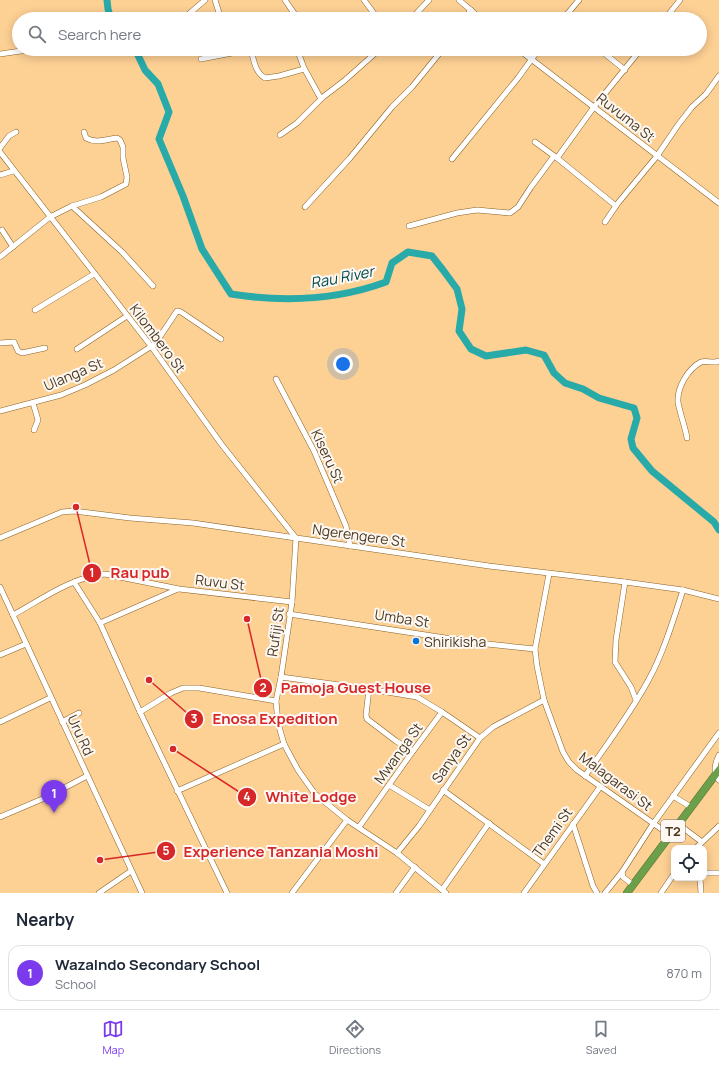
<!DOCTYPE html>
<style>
:root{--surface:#fff;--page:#f6f6f7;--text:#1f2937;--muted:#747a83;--line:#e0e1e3;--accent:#7c3aed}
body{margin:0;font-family:Manrope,sans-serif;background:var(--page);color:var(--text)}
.controls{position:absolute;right:12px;bottom:12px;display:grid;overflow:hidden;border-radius:8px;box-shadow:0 2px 10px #0003}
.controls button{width:36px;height:36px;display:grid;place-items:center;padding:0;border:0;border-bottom:1px solid var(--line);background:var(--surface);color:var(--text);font:20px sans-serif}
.you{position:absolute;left:343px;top:364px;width:14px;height:14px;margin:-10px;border:3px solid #fff;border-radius:50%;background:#1a73e8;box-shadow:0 0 0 6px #1a73e833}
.badge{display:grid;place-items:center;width:26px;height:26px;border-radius:50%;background:var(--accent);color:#fff;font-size:13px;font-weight:700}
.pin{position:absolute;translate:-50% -33px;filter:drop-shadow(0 1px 2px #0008)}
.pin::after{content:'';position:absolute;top:21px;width:14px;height:12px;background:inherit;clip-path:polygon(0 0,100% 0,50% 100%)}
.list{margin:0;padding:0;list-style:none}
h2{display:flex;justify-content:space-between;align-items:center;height:52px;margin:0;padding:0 16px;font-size:17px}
h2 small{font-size:13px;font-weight:400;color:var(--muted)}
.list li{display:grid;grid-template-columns:26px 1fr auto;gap:12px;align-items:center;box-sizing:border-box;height:56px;margin:0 8px 8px;padding:0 8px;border:1px solid var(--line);border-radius:12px}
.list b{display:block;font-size:15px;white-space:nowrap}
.list p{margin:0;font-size:13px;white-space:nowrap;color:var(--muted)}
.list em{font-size:13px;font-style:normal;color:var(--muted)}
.icon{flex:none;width:22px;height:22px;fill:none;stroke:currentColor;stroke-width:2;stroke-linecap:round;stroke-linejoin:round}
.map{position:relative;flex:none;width:719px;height:893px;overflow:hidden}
.search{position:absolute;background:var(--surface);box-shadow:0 2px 10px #0003;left:12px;right:12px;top:12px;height:44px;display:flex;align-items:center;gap:10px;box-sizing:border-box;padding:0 14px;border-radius:22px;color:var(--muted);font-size:15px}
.sheet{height:116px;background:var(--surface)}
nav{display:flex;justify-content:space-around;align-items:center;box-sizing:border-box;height:56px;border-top:1px solid var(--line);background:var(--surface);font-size:11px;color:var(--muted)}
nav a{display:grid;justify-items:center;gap:2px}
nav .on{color:var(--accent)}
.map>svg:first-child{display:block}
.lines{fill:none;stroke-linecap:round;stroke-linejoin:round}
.river{stroke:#28aaa9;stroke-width:7}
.minor-casing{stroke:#8a6226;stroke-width:6}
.highway-casing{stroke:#607b3b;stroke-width:8}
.minor{stroke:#fff;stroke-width:5}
.highway{stroke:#6c9f49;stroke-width:7}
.poi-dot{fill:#0374db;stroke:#fdf8f3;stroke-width:1.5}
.labels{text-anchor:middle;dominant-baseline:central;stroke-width:4;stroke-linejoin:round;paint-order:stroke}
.shield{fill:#fdf8f3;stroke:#80725f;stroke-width:1}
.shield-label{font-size:13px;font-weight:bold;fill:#4b3920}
.street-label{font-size:14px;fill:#4b3920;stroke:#fdf8f3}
.poi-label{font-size:14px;fill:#4b3920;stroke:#fdf8f3;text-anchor:start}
.water-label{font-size:15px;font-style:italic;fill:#004d4c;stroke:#fdf8f3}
.leader{fill:none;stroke:#d62828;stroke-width:1.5}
.callout-dot{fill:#d62828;stroke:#fdf8f3;stroke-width:1.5}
.mark-label{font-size:12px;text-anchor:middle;font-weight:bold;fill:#fff}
.callout-label{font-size:15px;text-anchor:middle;font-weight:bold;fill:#d62828;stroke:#fdf8f3;stroke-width:4;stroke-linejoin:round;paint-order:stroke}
</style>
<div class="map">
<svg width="719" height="893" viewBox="0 0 719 893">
<rect width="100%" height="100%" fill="#fdd094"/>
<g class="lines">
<g class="river">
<path d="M 107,0 L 108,9 L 111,19"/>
<path d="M 135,49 L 145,70 L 158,84 L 169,112 L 159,139 L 183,196 L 202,249 L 231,294 C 282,302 337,300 386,282 L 392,263 L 408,252 L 432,256 L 443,270 L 457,289 L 462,309 L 459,331 L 471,349 L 486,356 L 526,350 L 544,355 L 554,373 L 565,383 L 583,389 L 599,398 L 634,408 L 637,418 L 631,439 L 633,448 L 652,471 L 714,522 L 719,530"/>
</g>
<g class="minor-casing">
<g id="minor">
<path d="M 215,0 L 221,19"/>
<path d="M 285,0 L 298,19"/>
<path d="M 364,0 L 378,19"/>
<path d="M 459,0 L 481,19"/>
<path d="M 183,19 L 205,0"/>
<path d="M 411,19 L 429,0"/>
<path d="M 464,19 L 471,10"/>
<path d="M 563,19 L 579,0"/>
<path d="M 665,19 L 680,0"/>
<path d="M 297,49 L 304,68 L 321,99"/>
<path d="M 518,49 L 719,203"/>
<path d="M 599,49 L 625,70"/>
<path d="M 251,50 C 254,61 255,72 265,78 L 279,76 L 304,69"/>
<path d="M 0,54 L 35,49"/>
<path d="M 201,59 L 253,49"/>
<path d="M 280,135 L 297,123 L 323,97 L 344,81 L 380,49"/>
<path d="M 535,142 L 557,158 L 616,206"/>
<path d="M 0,148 L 9,136 L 16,132"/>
<path d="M 0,152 L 151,346 L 222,445 L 296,538 L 292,602 L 281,677 L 276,701 L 278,723 L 284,744 L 298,770 L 315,794 L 347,820 L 397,853 L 446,893"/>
<path d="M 557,158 L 594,107 L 641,49"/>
<path d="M 452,159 L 518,78 L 539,49"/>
<path d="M 0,175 L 13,171"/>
<path d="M 72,206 L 122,252 L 153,286"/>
<path d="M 305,207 L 350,158 L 392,107 L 412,87 L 443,49"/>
<path d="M 605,222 L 618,203 L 657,156 L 678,125 L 692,107 L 706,94 L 719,76"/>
<path d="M 409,226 L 457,213 L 477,210 L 510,213 L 518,207 L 531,187 L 554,156"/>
<path d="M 2,230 L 13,247"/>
<path d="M 0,257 L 50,217 L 72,206 L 101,197 L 126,184 L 127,177 L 123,158 L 123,147 L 120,140 L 117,138 C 106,139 97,144 86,138 L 84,132"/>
<path d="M 35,310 L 94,274"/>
<path d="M 0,343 L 14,342 L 18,351 L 22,353 L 45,348"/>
<path d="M 77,349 L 127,316"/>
<path d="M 276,379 L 314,451 L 346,526 L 350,546"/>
<path d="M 33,403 L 38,420 L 34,430"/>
<path d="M 0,411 L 61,395 L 85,385 L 114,370 L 155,344 L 177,311 L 181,312 L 221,339"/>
<path d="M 687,438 C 685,426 680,414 678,402 C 677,387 688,369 701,362 C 706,360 713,364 719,361"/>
<path d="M 0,538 L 62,512 L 74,511 L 130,518 L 193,523 L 489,566 L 625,582 L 683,590 L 719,599"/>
<path d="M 549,574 L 535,649 L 537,666 L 544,700 L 563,752 L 569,762 L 577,770 L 670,835"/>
<path d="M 74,582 L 100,623 L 140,712 L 227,893"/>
<path d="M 625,582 L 616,640 L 615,662 L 631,687 L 636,700"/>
<path d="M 0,587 L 142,893"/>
<path d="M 289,614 L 478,643 L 535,649"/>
<path d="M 13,615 C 42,599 72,577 105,574 L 179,589 L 292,602"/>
<path d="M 100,623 L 178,589"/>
<path d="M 0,655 L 26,644"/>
<path d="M 281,677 L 369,689 L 417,697 L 442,712 L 480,738"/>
<path d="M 369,689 L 366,715 L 367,719 L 396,741 L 413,751"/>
<path d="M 140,712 L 171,693 L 183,688 L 199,688 L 276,701"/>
<path d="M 0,722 L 50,698"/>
<path d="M 62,722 L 79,713"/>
<path d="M 719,755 C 715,763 713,773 719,780"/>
<path d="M 585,776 C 607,744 631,713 649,679 C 663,654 674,618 683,590"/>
<path d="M 389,785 L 430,810"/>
<path d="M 443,790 L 544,864"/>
<path d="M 177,791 L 284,744"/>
<path d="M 673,796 L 691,807"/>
<path d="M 0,817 L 47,797 L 87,776"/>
<path d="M 573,824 L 593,886 L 597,893"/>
<path d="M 678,824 L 702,842"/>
<path d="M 359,827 L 413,751 L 442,712"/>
<path d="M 696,848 L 719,826"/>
<path d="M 397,853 L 419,826 L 480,738 L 493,727 L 544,700"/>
<path d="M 704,873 L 719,873"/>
<path d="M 700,878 L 701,893"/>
<path d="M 633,885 L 623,877 L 622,872 L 653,824 L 719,733"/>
<path d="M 442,890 L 489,823"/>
<path d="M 99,893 L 131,871"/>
<path d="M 292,893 L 347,820"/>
<path d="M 396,893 L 415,867"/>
<path d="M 524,893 L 600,787"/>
<path d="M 605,893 L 622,872"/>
<path d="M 661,893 L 674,874"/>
</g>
</g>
<g class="highway-casing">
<path id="highway" d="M 627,893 L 719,770"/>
</g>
<use href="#minor" class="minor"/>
<use href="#highway" class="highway"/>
</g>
<circle class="poi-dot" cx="416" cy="641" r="4"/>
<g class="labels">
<rect class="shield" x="661" y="820" width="24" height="22" rx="3"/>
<g class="shield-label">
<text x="673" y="831">T2</text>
</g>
<g class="street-label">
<text transform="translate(626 117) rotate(38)">Ruvuma St</text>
<text transform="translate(158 338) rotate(53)">Kilombero St</text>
<text transform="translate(73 374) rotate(-23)">Ulanga St</text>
<text transform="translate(328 456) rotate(65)">Kiseru St</text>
<text transform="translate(359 535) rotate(8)">Ngerengere St</text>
<text transform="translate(220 582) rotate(7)">Ruvu St</text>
<text transform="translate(402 618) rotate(9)">Umba St</text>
<text transform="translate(275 632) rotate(-82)">Rufiji St</text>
<text transform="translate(81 735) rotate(65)">Uru Rd</text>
<text transform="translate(398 753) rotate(-54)">Mwanga St</text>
<text transform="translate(451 758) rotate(-55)">Sanya St</text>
<text transform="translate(616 781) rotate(37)">Malagarasi St</text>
<text transform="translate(552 832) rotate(-54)">Themi St</text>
</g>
<g class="poi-label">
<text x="424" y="641">Shirikisha</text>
</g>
<g class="water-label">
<text transform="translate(342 277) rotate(-11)">Rau River</text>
</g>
</g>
<path class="leader" d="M76 507L92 573M247 619L263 688M149 680L194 719M173 749L247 797M100 860L166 851"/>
<g class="callout-dot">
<circle cx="76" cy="507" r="4"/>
<circle cx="247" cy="619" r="4"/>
<circle cx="149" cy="680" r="4"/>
<circle cx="173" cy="749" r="4"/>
<circle cx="100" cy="860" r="4"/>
<circle cx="92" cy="573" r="10"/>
<circle cx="263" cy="688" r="10"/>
<circle cx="194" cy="719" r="10"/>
<circle cx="247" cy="797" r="10"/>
<circle cx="166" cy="851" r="10"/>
</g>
<g class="mark-label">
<text x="92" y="577">1</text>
<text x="263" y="692">2</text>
<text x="194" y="723">3</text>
<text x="247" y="801">4</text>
<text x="166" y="855">5</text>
</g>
<g class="callout-label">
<text x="140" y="578">Rau pub</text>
<text x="356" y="693">Pamoja Guest House</text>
<text x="275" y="724">Enosa Expedition</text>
<text x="311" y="802">White Lodge</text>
<text x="281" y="857">Experience Tanzania Moshi</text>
</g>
</svg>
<div class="controls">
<button><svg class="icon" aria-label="locate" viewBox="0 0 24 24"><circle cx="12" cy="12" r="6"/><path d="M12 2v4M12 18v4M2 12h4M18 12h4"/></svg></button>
</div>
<div class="you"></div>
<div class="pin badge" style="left:54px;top:813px">1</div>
<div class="search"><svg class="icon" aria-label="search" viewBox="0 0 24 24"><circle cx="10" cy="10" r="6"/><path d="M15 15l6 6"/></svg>Search here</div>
</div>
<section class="sheet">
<h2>Nearby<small></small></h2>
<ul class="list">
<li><span class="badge">1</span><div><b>Wazalndo Secondary School</b><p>School</p></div><em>870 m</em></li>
</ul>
</section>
<nav>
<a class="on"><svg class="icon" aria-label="map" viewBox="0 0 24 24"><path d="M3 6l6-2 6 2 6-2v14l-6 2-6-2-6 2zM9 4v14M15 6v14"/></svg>Map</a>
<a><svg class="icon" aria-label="directions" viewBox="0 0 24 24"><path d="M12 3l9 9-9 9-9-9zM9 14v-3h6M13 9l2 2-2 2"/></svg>Directions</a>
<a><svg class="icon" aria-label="saved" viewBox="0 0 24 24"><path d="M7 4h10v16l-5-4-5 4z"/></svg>Saved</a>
</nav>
